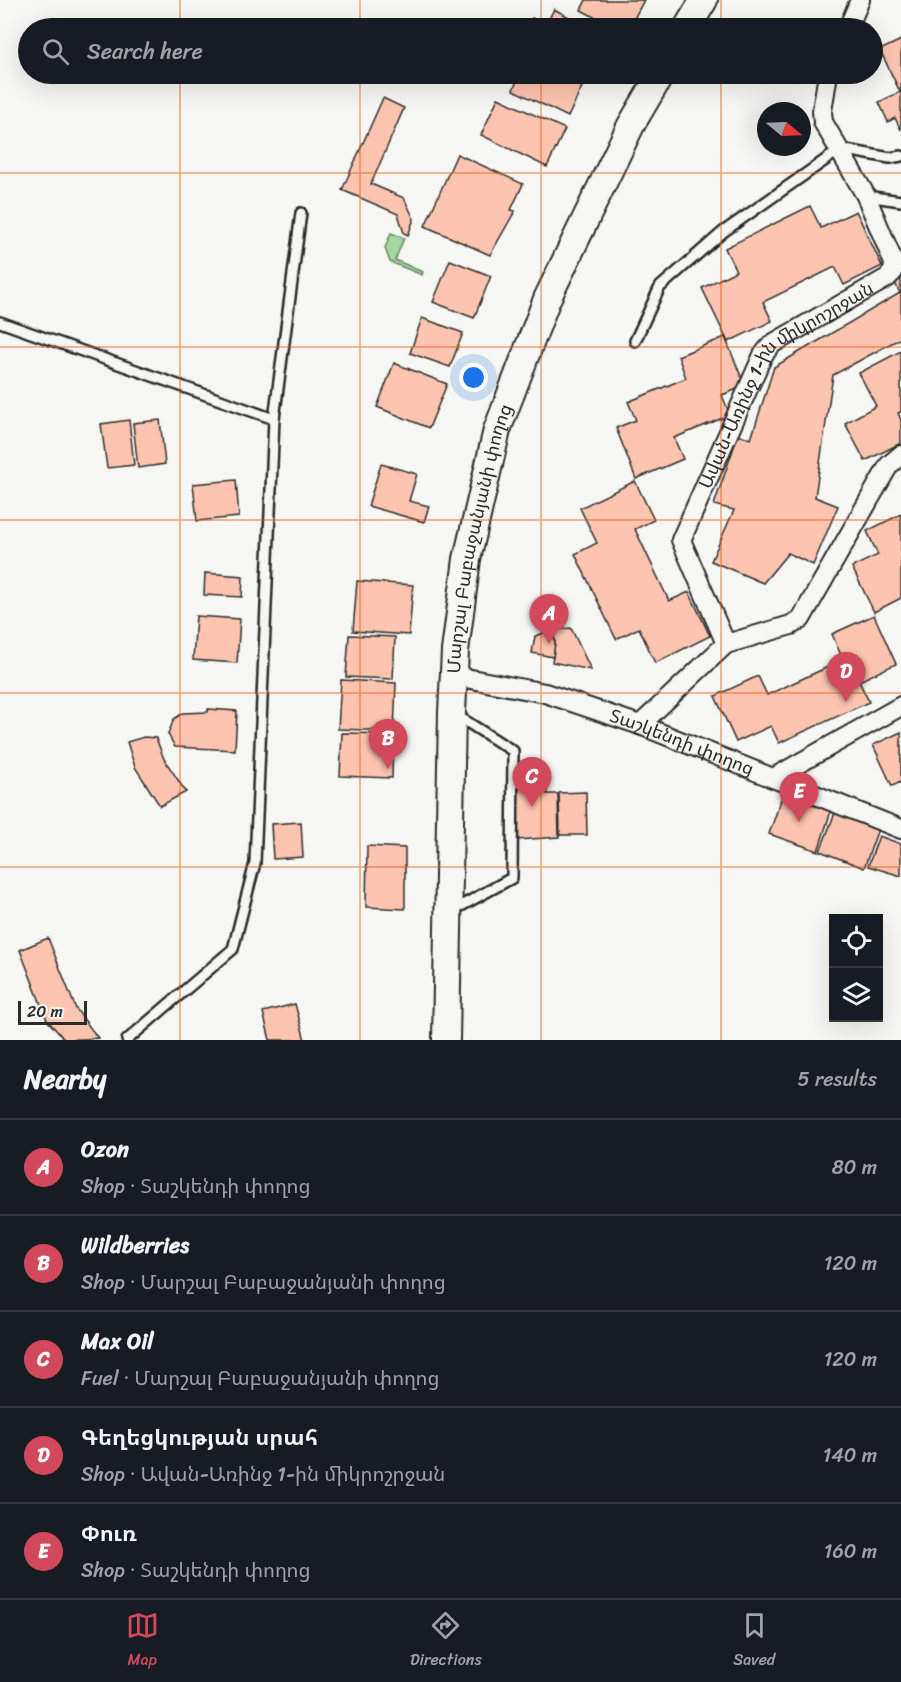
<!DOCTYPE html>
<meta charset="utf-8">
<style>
:root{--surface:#171b24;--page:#20242c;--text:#f1f3f6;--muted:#9ea1a6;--line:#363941;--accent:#d1495b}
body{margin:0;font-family:Sriracha,"Noto Sans Armenian",sans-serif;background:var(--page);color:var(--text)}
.controls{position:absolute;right:18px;bottom:18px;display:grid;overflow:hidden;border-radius:0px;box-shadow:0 6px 24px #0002}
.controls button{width:54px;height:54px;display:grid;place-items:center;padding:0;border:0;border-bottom:2px solid var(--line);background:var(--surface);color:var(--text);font:30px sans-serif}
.compass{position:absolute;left:757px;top:102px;width:54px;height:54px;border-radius:50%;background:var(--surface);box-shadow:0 6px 24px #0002;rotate:109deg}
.scale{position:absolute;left:18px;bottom:15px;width:69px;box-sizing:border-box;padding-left:6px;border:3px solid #2b2b2b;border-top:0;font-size:16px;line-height:21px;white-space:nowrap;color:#2b2b2b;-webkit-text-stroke:4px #f6f6f2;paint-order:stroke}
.you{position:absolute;left:474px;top:378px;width:21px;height:21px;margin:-15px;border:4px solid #fff;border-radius:50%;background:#1a73e8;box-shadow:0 0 0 9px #1a73e833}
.badge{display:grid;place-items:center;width:39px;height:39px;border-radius:50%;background:var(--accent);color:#fff;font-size:20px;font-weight:700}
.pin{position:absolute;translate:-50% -50px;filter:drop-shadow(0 2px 3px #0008)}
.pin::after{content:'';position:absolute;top:32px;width:21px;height:18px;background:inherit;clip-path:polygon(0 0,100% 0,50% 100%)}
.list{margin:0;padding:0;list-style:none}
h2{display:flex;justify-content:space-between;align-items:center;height:78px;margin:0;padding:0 24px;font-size:26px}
h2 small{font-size:20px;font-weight:400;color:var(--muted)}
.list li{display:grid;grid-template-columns:39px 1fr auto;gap:18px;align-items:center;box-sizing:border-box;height:96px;padding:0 24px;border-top:2px solid var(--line)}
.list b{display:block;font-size:22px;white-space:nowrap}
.list p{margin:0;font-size:20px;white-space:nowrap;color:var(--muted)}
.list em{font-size:20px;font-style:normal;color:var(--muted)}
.icon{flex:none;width:33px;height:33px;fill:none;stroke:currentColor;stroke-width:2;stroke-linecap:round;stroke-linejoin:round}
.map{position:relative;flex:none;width:901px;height:1040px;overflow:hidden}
.search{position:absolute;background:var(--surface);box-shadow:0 6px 24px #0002;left:18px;right:18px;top:18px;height:66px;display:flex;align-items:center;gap:15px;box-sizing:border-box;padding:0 21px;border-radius:33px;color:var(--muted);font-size:22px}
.sheet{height:558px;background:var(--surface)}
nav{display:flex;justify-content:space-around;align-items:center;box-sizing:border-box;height:84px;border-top:2px solid var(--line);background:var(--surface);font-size:16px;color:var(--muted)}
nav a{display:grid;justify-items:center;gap:3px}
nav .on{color:var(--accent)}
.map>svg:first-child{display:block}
.green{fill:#a2d99e;stroke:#668264;stroke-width:1.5}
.building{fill:#fdc5b0;stroke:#2b2b2b;stroke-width:1.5}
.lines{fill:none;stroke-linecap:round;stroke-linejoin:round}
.service-casing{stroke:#2b2b2b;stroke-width:14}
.minor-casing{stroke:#2b2b2b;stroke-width:22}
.secondary-casing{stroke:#2b2b2b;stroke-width:30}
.service{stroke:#f6f6f2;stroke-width:9}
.minor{stroke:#f6f6f2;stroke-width:18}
.secondary{stroke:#f6f6f2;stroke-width:26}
.grid{fill:none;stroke:#e8590c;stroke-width:1.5;stroke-opacity:0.55}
.labels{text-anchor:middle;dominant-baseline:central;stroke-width:5;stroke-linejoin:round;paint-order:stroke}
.street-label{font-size:18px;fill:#2b2b2b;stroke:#f6f6f2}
</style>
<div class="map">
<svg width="901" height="1040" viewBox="0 0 901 1040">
<rect width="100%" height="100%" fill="#f6f6f2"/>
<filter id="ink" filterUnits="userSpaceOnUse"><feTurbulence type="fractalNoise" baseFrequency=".0167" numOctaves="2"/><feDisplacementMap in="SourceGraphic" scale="12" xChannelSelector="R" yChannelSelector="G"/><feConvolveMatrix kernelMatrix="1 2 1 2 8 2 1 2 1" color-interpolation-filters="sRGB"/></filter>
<g filter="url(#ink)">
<path class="green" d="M 391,233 L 404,238 L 395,260 L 423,272 L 422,275 L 390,262 L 385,248 Z"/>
<g class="building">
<path d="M 586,0 L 644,0 L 629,28 L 615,28 L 581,10 Z"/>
<path d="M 554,9 L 589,28 L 552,28 L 546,25 Z"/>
<path d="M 532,18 L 552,28 L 526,28 Z"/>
<path d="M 901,40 L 901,130 L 895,118 L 888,122 L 879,102 L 900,92 L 880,50 Z"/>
<path d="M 520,74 L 555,74 L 582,87 L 568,117 L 513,90 Z"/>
<path d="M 383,98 L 404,108 L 371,184 L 404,198 L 414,219 L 408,235 L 404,233 L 398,214 L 342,190 Z"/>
<path d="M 498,98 L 565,129 L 547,167 L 481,135 Z"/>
<path d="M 457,154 L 523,184 L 511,210 L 515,211 L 490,255 L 425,226 Z"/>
<path d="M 810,206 L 821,228 L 856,211 L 882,266 L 844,285 L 835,267 L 763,302 L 772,321 L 728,342 L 702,288 L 736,271 L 725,248 Z"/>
<path d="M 450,260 L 491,276 L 474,318 L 433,302 Z"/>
<path d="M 901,277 L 901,338 L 833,375 L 815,497 L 838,506 L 813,565 L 788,553 L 763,583 L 711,561 L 734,510 L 714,505 L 738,435 L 751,439 L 774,367 L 900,293 L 894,281 Z"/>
<path d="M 422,318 L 463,333 L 450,367 L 410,353 Z"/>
<path d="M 725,337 L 745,386 L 722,395 L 730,415 L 674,438 L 683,459 L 636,479 L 616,428 L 636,420 L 628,402 L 686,378 L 678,356 Z"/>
<path d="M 901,351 L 901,412 L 898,413 L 901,420 L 901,443 L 865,461 L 845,423 L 876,406 L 859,373 Z"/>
<path d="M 394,363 L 447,384 L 429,428 L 377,407 Z"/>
<path d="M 129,420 L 134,465 L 107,468 L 101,424 Z"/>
<path d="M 160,420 L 165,464 L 138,468 L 133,423 Z"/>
<path d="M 381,464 L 417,474 L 409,501 L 429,506 L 424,522 L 368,506 Z"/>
<path d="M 236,480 L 239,517 L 197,521 L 193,484 Z"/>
<path d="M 635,481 L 654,520 L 635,529 L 669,601 L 689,592 L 710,636 L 655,663 L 639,628 L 616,639 L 575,554 L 597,543 L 580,508 Z"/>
<path d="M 901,514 L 901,598 L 874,612 L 852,567 L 878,555 L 867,531 Z"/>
<path d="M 205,573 L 243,576 L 242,597 L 204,595 Z"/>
<path d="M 357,581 L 413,585 L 409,635 L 353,631 Z"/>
<path d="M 874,615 L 896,664 L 859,681 L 869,702 L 779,743 L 771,726 L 736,742 L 715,696 L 758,676 L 767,695 L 843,660 L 832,634 Z"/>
<path d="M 196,616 L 240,619 L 237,663 L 193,660 Z"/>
<path d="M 571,628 L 591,670 L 552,662 L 555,643 L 553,630 Z"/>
<path d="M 553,630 L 555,643 L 553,657 L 532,653 L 535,636 Z"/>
<path d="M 349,635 L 395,637 L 393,679 L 346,677 Z"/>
<path d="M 341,680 L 396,683 L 394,731 L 338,729 Z"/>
<path d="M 208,709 L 237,711 L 235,750 L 175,747 L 168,734 L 174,719 L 183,713 L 208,712 Z"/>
<path d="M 901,732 L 901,782 L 892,786 L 873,745 Z"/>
<path d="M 342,733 L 393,734 L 392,778 L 340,776 Z"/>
<path d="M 144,737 L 156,738 L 164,759 L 186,792 L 160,806 L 135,767 L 127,742 Z"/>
<path d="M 547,786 L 547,794 L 558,794 L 559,837 L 517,840 L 516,787 Z"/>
<path d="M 586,792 L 587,835 L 560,835 L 559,793 Z"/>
<path d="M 783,794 L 831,811 L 818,851 L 769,834 Z"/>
<path d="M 835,813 L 878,829 L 864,868 L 820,851 Z"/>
<path d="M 301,822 L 303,857 L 273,859 L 271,824 Z"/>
<path d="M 879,836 L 901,844 L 901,876 L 868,866 Z"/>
<path d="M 367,846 L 405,848 L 405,909 L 366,907 Z"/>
<path d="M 48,938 L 76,1009 L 98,1038 L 65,1040 L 47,1020 L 20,950 Z"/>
<path d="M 295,1004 L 305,1040 L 270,1040 L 263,1012 Z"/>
</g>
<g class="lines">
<g class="service-casing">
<g id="service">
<path d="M 866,196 L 901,201"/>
<path d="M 0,322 L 274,419"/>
<path d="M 635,341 L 660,287 L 723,232 L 841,149 L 890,158 L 901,156"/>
<path d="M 450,912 L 512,878 L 513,751 L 456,715"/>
<path d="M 127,1040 L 233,949 L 255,863 L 274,419 L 301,213"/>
</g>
</g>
<g class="minor-casing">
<g id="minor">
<path d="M 848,28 L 860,0"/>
<path d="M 726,644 L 791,625 L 801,619 L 889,465 L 901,455"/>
<path id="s1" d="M 455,676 L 545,693 L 640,725 L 901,829"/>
<path id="s2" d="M 640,725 L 726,644 L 681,540 L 763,355 L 772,344 L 887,278 L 893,272 L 894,263 L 866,196 L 823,122 L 822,111 L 828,74"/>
<path d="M 773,778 L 901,706"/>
</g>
</g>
<g class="secondary-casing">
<g id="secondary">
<path d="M 687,28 L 704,0"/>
<path id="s3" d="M 446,1040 L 452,712 L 455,651 L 467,559 L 497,430 L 547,299 L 631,125 L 661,74"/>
</g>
</g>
<use href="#service" class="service"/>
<use href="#minor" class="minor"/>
<use href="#secondary" class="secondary"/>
</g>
</g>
<path class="grid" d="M 180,0 L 180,28M 360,0 L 360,28M 541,0 L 541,28M 721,0 L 721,28M 180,74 L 180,1040M 360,74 L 360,1040M 541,74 L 541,1040M 721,74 L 721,1040M 0,173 L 901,173M 0,347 L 901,347M 0,520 L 901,520M 0,693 L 901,693M 0,867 L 901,867"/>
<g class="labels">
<g class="street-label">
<text stroke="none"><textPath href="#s2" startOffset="426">Ավան-Առինջ 1-ին միկրոշրջան</textPath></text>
<text stroke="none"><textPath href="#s3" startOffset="504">Մարշալ Բաբաջանյանի փողոց</textPath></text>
<text stroke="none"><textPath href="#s1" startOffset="237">Տաշկենդի փողոց</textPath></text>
</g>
</g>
</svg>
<div class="controls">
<button><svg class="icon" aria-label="locate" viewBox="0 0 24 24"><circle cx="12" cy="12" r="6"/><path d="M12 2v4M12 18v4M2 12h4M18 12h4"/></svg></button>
<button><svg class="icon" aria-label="layers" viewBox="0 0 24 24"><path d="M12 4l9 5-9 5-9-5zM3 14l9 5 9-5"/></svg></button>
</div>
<svg class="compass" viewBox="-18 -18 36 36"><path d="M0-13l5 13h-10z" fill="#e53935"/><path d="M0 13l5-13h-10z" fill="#9ea1a6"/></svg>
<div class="scale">20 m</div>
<div class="you"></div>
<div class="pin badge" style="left:549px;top:644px">A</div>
<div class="pin badge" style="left:388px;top:769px">B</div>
<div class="pin badge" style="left:532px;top:807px">C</div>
<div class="pin badge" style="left:846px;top:702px">D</div>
<div class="pin badge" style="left:799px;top:822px">E</div>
<div class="search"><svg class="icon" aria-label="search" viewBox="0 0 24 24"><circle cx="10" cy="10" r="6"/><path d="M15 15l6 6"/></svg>Search here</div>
</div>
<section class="sheet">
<h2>Nearby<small>5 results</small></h2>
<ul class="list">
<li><span class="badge">A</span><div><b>Ozon</b><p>Shop · Տաշկենդի փողոց</p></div><em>80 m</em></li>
<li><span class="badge">B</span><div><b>Wildberries</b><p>Shop · Մարշալ Բաբաջանյանի փողոց</p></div><em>120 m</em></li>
<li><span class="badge">C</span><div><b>Max Oil</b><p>Fuel · Մարշալ Բաբաջանյանի փողոց</p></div><em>120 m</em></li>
<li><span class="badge">D</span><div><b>Գեղեցկության սրահ</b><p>Shop · Ավան-Առինջ 1-ին միկրոշրջան</p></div><em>140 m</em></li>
<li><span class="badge">E</span><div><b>Փուռ</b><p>Shop · Տաշկենդի փողոց</p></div><em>160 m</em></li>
</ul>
</section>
<nav>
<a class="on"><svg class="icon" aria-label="map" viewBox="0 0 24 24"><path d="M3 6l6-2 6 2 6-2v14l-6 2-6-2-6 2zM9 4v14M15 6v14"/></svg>Map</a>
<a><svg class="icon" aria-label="directions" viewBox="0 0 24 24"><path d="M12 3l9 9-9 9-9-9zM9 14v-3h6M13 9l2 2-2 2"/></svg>Directions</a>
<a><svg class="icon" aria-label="saved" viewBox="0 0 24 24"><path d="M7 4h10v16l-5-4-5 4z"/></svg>Saved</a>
</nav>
